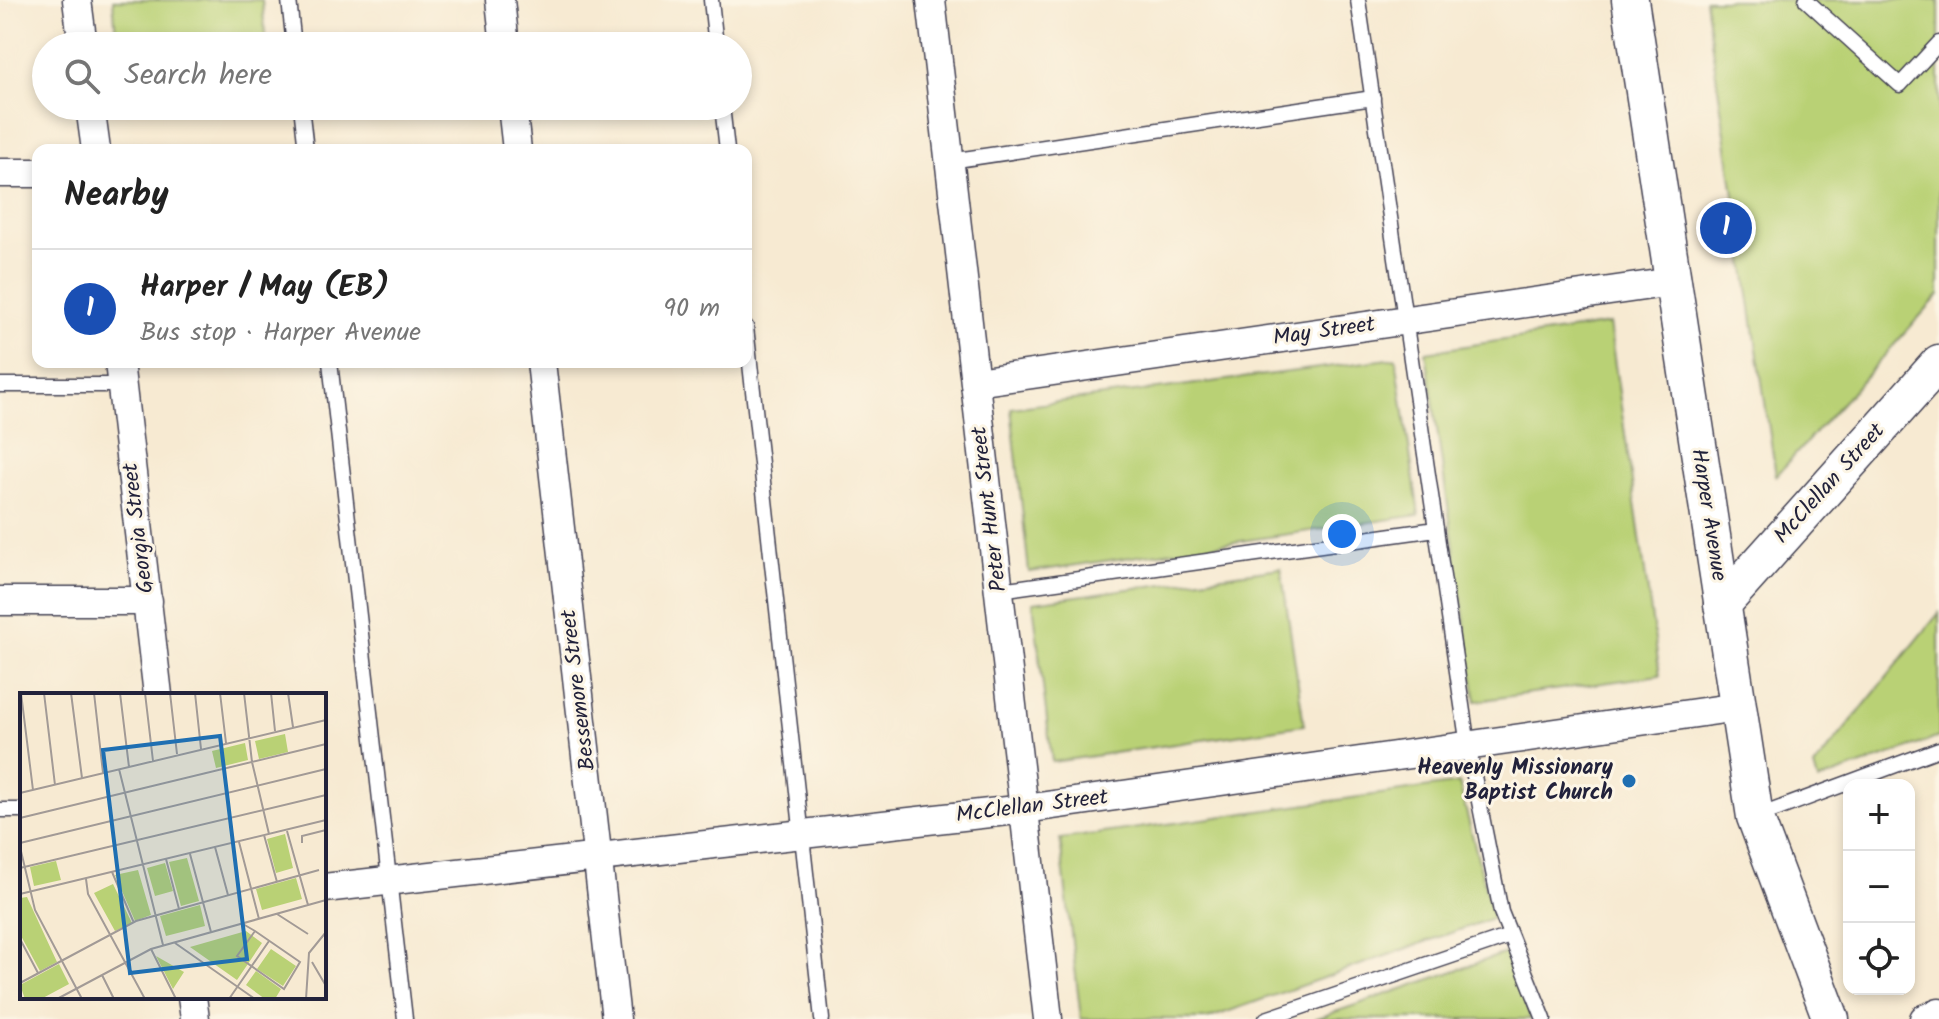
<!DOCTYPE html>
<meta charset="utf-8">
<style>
:root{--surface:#fff;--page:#f2f2f2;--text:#222;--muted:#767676;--line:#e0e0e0;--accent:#1f6fb2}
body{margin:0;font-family:Kalam,sans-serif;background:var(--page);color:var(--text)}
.controls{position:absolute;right:24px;bottom:24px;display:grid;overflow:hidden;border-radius:16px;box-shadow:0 4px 12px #0003}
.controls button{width:72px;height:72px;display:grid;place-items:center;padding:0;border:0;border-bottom:2px solid var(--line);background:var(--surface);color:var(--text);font:40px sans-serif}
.you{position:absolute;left:1342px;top:534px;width:28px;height:28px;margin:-20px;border:6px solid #fff;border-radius:50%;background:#1a73e8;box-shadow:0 0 0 12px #1a73e833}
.badge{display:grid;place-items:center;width:52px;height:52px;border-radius:50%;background:var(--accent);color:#fff;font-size:26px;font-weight:700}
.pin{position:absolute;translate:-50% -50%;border:4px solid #fff;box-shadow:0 2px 8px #0006}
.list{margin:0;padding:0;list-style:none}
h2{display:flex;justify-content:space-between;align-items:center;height:104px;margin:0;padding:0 32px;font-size:34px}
h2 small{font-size:26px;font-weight:400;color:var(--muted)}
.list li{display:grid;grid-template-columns:52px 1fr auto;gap:24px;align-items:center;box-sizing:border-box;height:120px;padding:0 32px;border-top:2px solid var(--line)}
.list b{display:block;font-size:30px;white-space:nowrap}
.list p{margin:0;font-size:26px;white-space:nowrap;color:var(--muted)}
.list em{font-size:26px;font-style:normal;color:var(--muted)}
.icon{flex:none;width:44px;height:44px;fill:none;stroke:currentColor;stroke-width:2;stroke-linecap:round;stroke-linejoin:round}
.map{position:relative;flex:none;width:1939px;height:1019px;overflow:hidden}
.search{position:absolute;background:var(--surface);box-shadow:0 4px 12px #0003;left:32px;top:32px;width:720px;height:88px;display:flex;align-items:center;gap:20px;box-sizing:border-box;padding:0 28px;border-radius:44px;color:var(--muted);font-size:30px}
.panel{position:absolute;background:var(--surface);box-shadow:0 4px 12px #0003;left:32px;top:144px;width:720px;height:224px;border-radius:16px}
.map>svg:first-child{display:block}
.green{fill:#b9d175;stroke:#6e7a58;stroke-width:2}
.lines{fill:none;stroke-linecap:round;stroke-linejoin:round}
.service-casing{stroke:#424052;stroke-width:17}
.minor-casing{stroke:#424052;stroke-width:31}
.tertiary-casing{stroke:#424052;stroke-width:39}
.service{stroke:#fff;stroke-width:14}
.minor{stroke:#fff;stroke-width:28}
.tertiary{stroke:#fff;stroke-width:36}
.poi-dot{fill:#1f6fb2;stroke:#fcf5e5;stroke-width:3}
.labels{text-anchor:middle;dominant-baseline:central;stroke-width:6;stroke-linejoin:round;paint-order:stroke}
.street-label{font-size:22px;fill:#22223b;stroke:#fcf5e5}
.poi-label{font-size:22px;font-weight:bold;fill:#22223b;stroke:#fcf5e5;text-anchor:end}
.inset-road{fill:none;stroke:#a29a96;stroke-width:2}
.view{fill:#1f6fb2;fill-opacity:0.15;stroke:#1f6fb2;stroke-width:4}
.inset-edge{fill:none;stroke:#22223b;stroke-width:4}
</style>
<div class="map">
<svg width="1939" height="1019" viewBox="0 0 1939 1019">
<rect width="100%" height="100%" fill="#fcf5e5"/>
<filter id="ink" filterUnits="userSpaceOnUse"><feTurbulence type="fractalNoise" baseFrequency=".0125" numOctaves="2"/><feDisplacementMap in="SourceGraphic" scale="16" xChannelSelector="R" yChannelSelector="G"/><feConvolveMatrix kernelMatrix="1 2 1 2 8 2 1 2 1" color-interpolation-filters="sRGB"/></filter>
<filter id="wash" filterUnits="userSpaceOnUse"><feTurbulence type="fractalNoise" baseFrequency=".006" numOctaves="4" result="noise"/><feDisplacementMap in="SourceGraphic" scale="32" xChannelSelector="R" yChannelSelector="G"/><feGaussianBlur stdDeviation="1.8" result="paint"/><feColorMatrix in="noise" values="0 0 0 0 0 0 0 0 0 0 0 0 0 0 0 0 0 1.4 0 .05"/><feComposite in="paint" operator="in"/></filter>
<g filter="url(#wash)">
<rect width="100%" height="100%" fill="#f7ead2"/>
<g class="green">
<path d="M 113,0 L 262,0 L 266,46 L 117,46 Z"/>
<path d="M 1705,0 L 1939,0 L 1939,295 L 1776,476 Z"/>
<path d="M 1609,324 L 1660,675 L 1476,701 L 1426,352 Z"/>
<path d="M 1396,358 L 1419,515 L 1029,572 L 1011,408 Z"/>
<path d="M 1281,568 L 1304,725 L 1052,762 L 1033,602 Z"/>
<path d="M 1939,613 L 1939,737 L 1818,781 L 1814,767 Z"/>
<path d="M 1459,783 L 1493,918 L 1207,1019 L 1081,1019 L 1060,839 Z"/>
<path d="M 1506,953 L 1531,1019 L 1315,1019 Z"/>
</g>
</g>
<g filter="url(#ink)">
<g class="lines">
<g class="service-casing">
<g id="service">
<path d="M 289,0 L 294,46"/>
<path d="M 711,0 L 716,46"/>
<path d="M 1358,0 L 1468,746 L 1501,912 L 1544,1019"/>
<path d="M 1806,0 L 1900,85 L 1939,43"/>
<path d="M 301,106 L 306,150"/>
<path d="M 722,106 L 727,150"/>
<path d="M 950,161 L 1373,98"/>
<path d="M 746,327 L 822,1019"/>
<path d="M 330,362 L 405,1019"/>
<path d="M 0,385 L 121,385"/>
<path d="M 1000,590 L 1436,529"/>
<path d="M 0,810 L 22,810"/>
<path d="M 1756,817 L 1939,749"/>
<path d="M 1266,1019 L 1510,936"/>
</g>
</g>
<g class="minor-casing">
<g id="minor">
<path d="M 77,0 L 83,46"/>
<path d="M 500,0 L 505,46"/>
<path d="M 931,0 L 1048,1019"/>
<path d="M 90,106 L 96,150"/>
<path d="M 512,106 L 517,150"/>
<path d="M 0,173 L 38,173"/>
<path d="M 119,362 L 158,695"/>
<path d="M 541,362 L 616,1019"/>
<path d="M 976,382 L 1672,282"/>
<path d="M 0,601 L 148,601"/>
<path d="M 324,888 L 1025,809 L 1738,707"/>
<path d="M 192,997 L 195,1019"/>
<path d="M 1924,1019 L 1939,1013"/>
</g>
</g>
<g class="tertiary-casing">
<g id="tertiary">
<path d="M 1630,0 L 1755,817 L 1831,1019"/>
<path d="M 1722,605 L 1939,363"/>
</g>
</g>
<use href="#service" class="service"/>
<use href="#minor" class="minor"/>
<use href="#tertiary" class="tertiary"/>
</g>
</g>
<circle class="poi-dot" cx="1629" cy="781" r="8"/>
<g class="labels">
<g class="street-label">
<text transform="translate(1324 332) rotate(-8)">May Street</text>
<text transform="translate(1830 484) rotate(-48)">McClellan Street</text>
<text transform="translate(990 509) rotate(-97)">Peter Hunt Street</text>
<text transform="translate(1708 515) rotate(81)">Harper Avenue</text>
<text transform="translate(139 528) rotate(-97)">Georgia Street</text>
<text transform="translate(579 690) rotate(-97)">Bessemore Street</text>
<text transform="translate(1032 807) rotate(-7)">McClellan Street</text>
</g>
<g class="poi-label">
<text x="1613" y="768">Heavenly Missionary<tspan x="1613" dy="25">Baptist Church</tspan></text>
</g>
</g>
<g transform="translate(20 693)">
<rect width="306" height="306" fill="#f7ead2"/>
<path d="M 265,41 L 268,59 L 239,66 L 235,48 ZM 225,50 L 228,67 L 196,75 L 192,58 ZM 265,141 L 273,175 L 256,180 L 247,146 ZM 167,165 L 179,208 L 161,213 L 149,169 ZM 36,168 L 41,187 L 14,193 L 10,174 ZM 145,170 L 153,198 L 135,203 L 127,175 ZM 118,177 L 131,222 L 115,228 L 95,182 ZM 276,185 L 282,206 L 242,217 L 236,196 ZM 93,191 L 112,230 L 95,238 L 74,200 ZM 7,204 L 37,269 L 20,278 L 0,241 L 0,205 ZM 180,212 L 185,233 L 146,243 L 140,223 ZM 226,238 L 242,250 L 217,287 L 170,254 ZM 251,256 L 276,273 L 263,293 L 237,276 ZM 136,263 L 164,279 L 153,296 ZM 39,271 L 49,291 L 21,306 L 5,306 L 0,292 ZM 236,278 L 261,296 L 255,306 L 245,306 L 226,292 Z" fill="#b9d175"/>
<path class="inset-road" d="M 1,0 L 13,97M 24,0 L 35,92M 51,0 L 62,85M 74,0 L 83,80M 100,0 L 109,74M 125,0 L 133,68M 150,0 L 157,61M 175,0 L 181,56M 200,0 L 206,50M 224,0 L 232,69 L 249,141M 251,0 L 255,38M 268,0 L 273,34M 99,76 L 143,252M 0,100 L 306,27M 0,125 L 306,51M 267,138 L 288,212M 244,142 L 257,189M 219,149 L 239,226M 0,150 L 306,76M 282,150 L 282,143 L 306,137M 0,154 L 15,217 L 62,306M 195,154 L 208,202M 170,161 L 191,239M 146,166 L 159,216M 0,175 L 306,102M 92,179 L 114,230M 66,186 L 68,201 L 125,306M 0,201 L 306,127M 257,221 L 288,241M 223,231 L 235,238 L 280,269 L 264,296 L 217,263 L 235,238M 0,246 L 18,280M 155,250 L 235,306M 131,256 L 156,306M 292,269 L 306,293M 82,282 L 94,306M 0,290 L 116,228 L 299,177M 37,306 L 131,256 L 306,207M 209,306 L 249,248M 286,306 L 289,260 L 306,239"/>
<path class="view" d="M 200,43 L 227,266 L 110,280 L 83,57 Z"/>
<rect width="306" height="306" class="inset-edge"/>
</g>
</svg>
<div class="controls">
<button>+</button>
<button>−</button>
<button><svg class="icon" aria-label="locate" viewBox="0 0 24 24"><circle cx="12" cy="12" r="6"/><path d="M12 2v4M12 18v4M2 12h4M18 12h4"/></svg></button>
</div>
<div class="you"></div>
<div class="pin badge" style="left:1726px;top:228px;background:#1a4fb4">1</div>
<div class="search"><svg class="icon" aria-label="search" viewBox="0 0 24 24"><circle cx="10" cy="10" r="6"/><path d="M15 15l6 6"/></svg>Search here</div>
<section class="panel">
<h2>Nearby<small></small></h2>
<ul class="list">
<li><span class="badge" style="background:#1a4fb4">1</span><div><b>Harper / May (EB)</b><p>Bus stop · Harper Avenue</p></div><em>90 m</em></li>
</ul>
</section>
</div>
